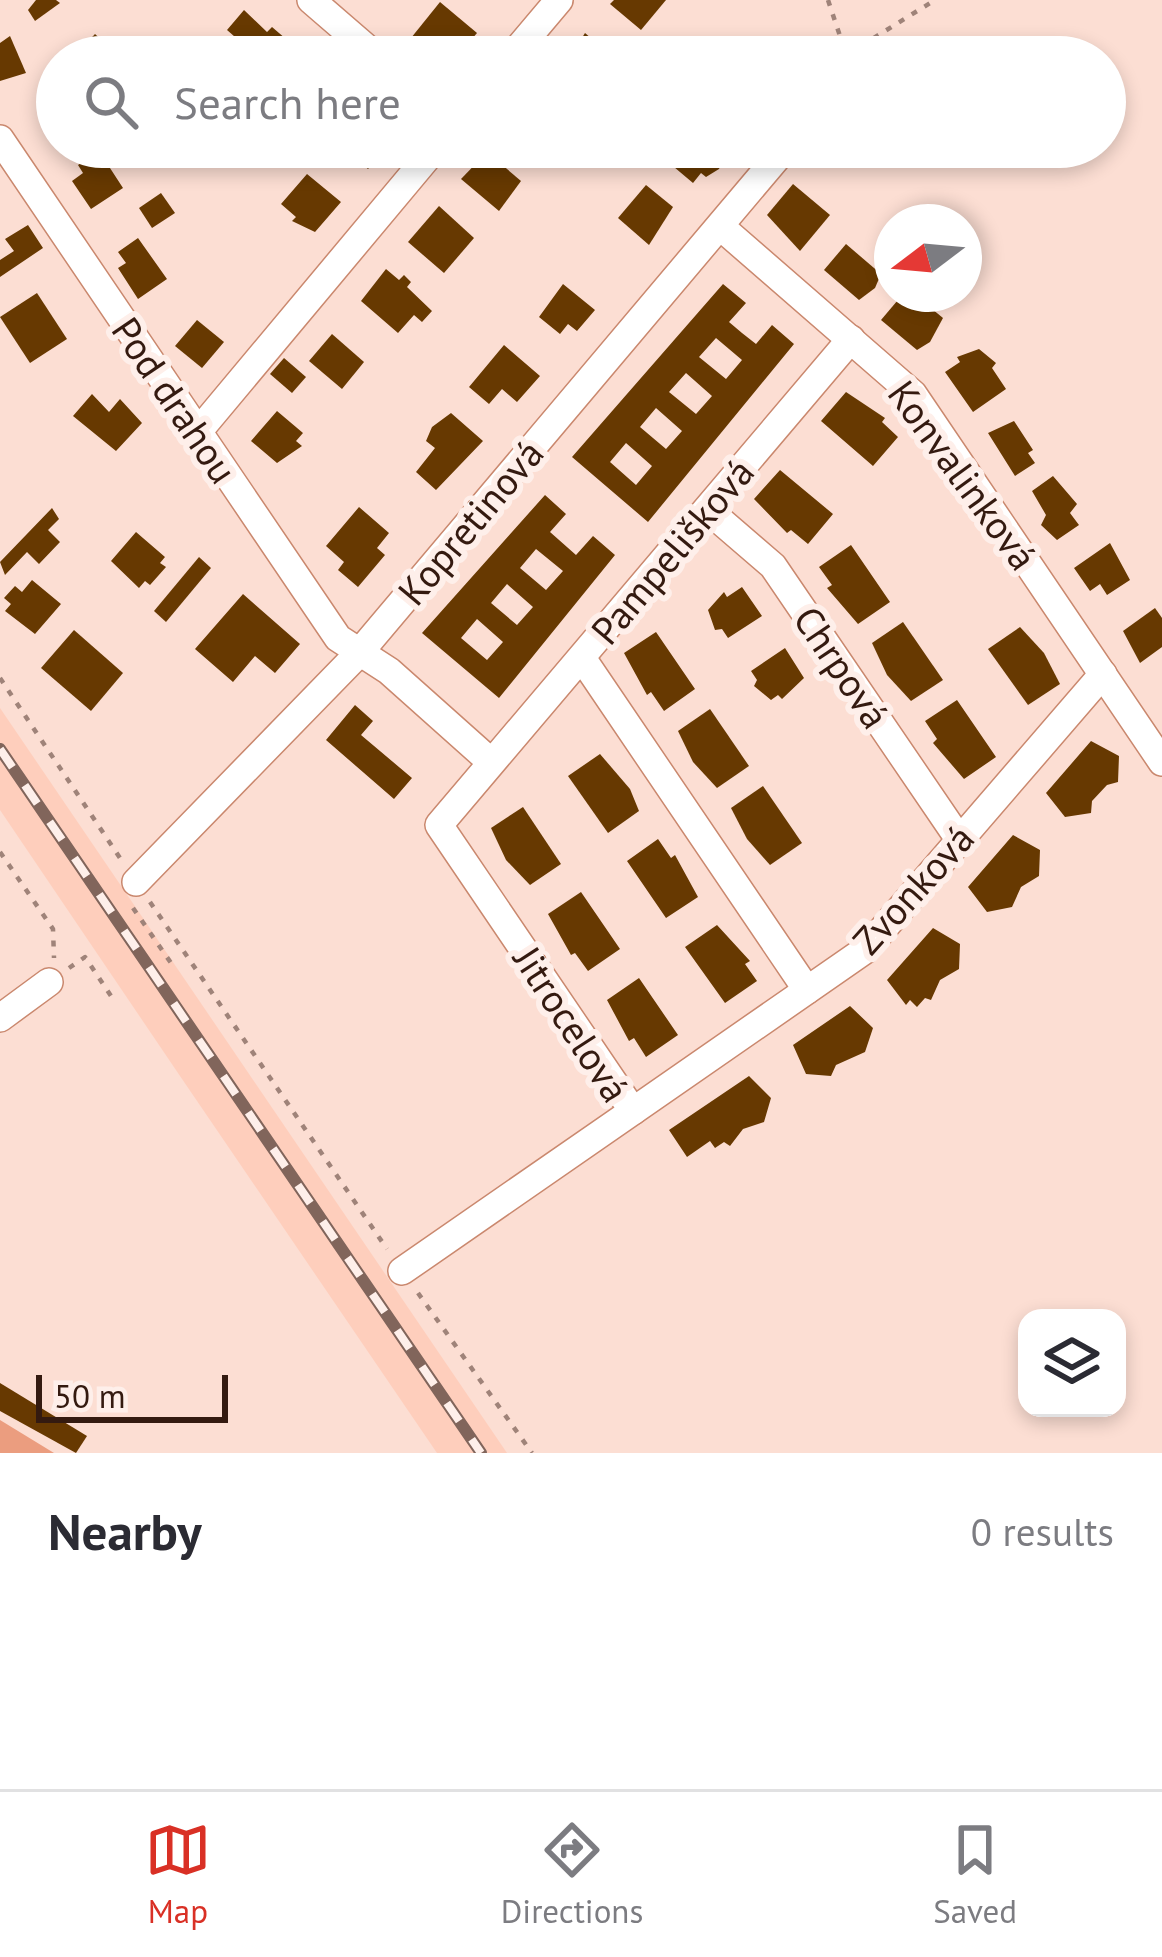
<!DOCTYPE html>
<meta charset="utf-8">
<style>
:root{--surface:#fff;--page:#f7f7f7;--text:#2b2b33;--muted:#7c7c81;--line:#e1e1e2;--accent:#d93025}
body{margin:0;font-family:"PT Sans",sans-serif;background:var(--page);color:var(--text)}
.controls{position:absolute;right:36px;bottom:36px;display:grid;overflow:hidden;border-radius:24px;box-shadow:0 6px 18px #0003}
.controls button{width:108px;height:108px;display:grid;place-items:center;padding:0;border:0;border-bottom:3px solid var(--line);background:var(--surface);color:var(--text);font:60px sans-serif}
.compass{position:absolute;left:874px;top:204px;width:108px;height:108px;border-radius:50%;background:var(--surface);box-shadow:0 6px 18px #0003;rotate:254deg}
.scale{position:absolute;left:36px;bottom:30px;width:192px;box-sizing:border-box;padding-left:12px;border:6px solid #341a10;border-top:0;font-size:33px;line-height:42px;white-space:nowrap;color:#341a10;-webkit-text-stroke:9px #feefea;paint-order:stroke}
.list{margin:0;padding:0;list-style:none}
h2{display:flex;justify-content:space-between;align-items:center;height:156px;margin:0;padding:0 48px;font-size:51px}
h2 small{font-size:39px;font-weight:400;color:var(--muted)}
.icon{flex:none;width:66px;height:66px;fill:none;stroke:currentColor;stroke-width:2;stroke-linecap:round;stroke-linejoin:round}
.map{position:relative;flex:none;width:1162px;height:1453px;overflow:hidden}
.search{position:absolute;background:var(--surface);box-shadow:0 6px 18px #0003;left:36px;right:36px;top:36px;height:132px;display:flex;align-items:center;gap:30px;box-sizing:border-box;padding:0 42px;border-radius:66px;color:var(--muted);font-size:45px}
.sheet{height:336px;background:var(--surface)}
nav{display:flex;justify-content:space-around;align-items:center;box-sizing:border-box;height:168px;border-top:3px solid var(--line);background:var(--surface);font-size:33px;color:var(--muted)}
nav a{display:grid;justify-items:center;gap:6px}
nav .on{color:var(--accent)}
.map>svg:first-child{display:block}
.built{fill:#fecebc}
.green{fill:#eb9d7f}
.building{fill:#673901;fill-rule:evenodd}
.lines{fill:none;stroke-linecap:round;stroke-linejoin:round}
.minor-casing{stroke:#ca886e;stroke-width:30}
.path{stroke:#9f8379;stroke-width:4.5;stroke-dasharray:6 9;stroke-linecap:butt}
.minor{stroke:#fff;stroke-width:27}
.rail-casing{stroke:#81655b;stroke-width:12}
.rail{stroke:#feefea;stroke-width:8;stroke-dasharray:22;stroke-linecap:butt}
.labels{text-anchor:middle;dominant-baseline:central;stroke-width:12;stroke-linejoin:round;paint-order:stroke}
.street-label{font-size:39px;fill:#341a10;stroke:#feefea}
</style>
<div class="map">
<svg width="1162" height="1453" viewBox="0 0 1162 1453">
<rect width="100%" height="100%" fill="#fcded3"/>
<path class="built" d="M 0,708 L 228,1043 L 507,1453 L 437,1453 L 180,1076 L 0,810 Z"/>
<path class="green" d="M 0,1420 L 54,1453 L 0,1453 Z"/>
<g class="building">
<path d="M 36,0 L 56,0 L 60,3 L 35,21 L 28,10 Z"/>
<path d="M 614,0 L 666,0 L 641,30 L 610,4 Z"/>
<path d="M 440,2 L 477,33 L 457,57 L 434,57 L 411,38 Z"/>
<path d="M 244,10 L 267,32 L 272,27 L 286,39 L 270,57 L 258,57 L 227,30 Z"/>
<path d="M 585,33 L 613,57 L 570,57 Z"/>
<path d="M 95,34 L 114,52 L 77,57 L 75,55 Z"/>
<path d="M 10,36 L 26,73 L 0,81 L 0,43 Z"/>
<path d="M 740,37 L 760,52 L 756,57 L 724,57 Z"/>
<path d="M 342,147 L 387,147 L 368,169 Z"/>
<path d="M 682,147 L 722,147 L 727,152 L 719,169 L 706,177 L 701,173 L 693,183 L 674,167 Z"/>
<path d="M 98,151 L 115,165 L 110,168 L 123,188 L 91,209 L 72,181 L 83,173 L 78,165 Z"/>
<path d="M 487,152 L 521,181 L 499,211 L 461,179 Z"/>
<path d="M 307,174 L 341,202 L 315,232 L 292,221 L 296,217 L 281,204 Z"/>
<path d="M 793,184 L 830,215 L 800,251 L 767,215 Z"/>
<path d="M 646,185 L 673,207 L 649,245 L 618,218 Z"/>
<path d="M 161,193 L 175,213 L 152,228 L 139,208 Z"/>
<path d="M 439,206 L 474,238 L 444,273 L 408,242 Z"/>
<path d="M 28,225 L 43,248 L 0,277 L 0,260 L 14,251 L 5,239 Z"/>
<path d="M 138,238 L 167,279 L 138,299 L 118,268 L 126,263 L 118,252 Z"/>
<path d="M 846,244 L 881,274 L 875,288 L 859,300 L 824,270 Z"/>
<path d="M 386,269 L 399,280 L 404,275 L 411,282 L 407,287 L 432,311 L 422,322 L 414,315 L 398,333 L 361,301 Z"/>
<path d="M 563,284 L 595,310 L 577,331 L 568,324 L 560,334 L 539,317 Z"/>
<path d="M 723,284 L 746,303 L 729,322 L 742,333 L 756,344 L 772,325 L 794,344 L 648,522 L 572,457 ZM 716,338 L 742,360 L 726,379 L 699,357 ZM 686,373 L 712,396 L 696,414 L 669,392 ZM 656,408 L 682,431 L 666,449 L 640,427 ZM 626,443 L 652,466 L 636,485 L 610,462 Z"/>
<path d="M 37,293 L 67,339 L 30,363 L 0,317 Z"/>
<path d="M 903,294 L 914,294 L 943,318 L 930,342 L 917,350 L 881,320 Z"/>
<path d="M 197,320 L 224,342 L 202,368 L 175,346 Z"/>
<path d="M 332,334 L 364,362 L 342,389 L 309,361 Z"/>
<path d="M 504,345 L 540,376 L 517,402 L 502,389 L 489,404 L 469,387 Z"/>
<path d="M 979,349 L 996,363 L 992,368 L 1006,389 L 973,412 L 945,372 L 960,362 L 957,357 Z"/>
<path d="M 284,358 L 306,377 L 292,393 L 270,374 Z"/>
<path d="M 846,392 L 885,418 L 882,422 L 898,437 L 873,466 L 821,421 Z"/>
<path d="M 92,394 L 109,412 L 120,399 L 142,423 L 116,451 L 73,416 Z"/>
<path d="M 277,411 L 303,433 L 296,441 L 302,446 L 277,463 L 251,441 Z"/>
<path d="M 451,413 L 483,441 L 436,490 L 416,472 L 435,448 L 426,441 L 432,427 Z"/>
<path d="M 1014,421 L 1033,450 L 1028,453 L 1035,463 L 1015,476 L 988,433 Z"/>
<path d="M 780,470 L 833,514 L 808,544 L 791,530 L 787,533 L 754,499 Z"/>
<path d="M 1053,476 L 1077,504 L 1070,513 L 1079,525 L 1057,540 L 1041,525 L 1046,515 L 1032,491 Z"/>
<path d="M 545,495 L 566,514 L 550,532 L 576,555 L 593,536 L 615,555 L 499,698 L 422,633 ZM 536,549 L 563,571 L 546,590 L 520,568 ZM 507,584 L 533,607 L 517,625 L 491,603 ZM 477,619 L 503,642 L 487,660 L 461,638 Z"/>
<path d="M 359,507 L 389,533 L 377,548 L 385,555 L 358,587 L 338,570 L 344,562 L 326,546 Z"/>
<path d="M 52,508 L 59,519 L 48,530 L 60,542 L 39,564 L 27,552 L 5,575 L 0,562 Z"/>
<path d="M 136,532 L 165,557 L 160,563 L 166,567 L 150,585 L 145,581 L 139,588 L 111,561 Z"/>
<path d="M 1110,543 L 1130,580 L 1107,595 L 1100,584 L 1090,591 L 1074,568 Z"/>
<path d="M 851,545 L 890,602 L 858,624 L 827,588 L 832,585 L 819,567 Z"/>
<path d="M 199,557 L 211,568 L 166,622 L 154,611 Z"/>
<path d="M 32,580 L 61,604 L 35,634 L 5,611 L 11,604 L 4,598 L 15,586 L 22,592 Z"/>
<path d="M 742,587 L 762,616 L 728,638 L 722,629 L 715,630 L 708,610 L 724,592 L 727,597 Z"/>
<path d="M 243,594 L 300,644 L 275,673 L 255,656 L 233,682 L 195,649 Z"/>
<path d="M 1155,608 L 1162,618 L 1162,647 L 1140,663 L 1123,631 Z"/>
<path d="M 903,622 L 943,680 L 911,701 L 887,675 L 872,643 Z"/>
<path d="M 1020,627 L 1044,653 L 1060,684 L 1028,705 L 988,649 Z"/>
<path d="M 74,630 L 123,673 L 91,711 L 41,668 Z"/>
<path d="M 656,632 L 695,689 L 664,711 L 651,692 L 647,695 L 624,653 Z"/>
<path d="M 785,648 L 804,678 L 782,699 L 778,695 L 771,700 L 754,686 L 757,680 L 751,671 Z"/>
<path d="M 957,700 L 996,757 L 964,779 L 933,743 L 937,739 L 925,721 Z"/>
<path d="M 355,705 L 373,721 L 361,735 L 412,778 L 394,799 L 326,740 Z"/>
<path d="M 710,709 L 749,766 L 717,788 L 693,762 L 678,731 Z"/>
<path d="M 1091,741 L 1119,756 L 1118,782 L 1107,785 L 1092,801 L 1091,813 L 1065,817 L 1046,793 Z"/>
<path d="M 600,754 L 630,789 L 639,811 L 608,833 L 568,776 Z"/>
<path d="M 763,786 L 802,843 L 770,865 L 747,839 L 731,808 Z"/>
<path d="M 523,807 L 561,864 L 530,885 L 506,860 L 491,828 Z"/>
<path d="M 1013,835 L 1040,850 L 1039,876 L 1021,887 L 1012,907 L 987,912 L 968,887 Z"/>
<path d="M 658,839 L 671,858 L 675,855 L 698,897 L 666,918 L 627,861 Z"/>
<path d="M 581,892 L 620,949 L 588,971 L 575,953 L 571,955 L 548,914 Z"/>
<path d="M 717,925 L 750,961 L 745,964 L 757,981 L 725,1003 L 685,947 Z"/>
<path d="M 933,928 L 960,944 L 959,969 L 940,980 L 931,1000 L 925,998 L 917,1007 L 910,1000 L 906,1005 L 887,980 Z"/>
<path d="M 639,978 L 678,1035 L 646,1057 L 634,1038 L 629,1041 L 607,1000 Z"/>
<path d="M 850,1006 L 873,1028 L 865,1052 L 836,1065 L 831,1076 L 806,1074 L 793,1045 Z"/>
<path d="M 749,1076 L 771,1098 L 764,1122 L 743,1129 L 730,1146 L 724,1142 L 715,1148 L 710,1141 L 687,1157 L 669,1130 Z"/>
<path d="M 0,1383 L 87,1436 L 76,1453 L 0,1411 Z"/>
</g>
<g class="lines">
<g class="minor-casing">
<g id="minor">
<path d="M 311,0 L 377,57"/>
<path d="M 511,57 L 559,0"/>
<path d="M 0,139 L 338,638 L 389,671 L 491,762"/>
<path d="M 721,227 L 913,394 L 1162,762"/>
<path d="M 197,433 L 436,147"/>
<path d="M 708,510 L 773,566 L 959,839"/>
<path d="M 582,658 L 807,990"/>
<path d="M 136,882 L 359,653 L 786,147"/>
<path d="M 0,1018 L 49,982"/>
<path d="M 633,1111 L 865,950 L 1103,674"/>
<path d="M 402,1271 L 633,1111 L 439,825 L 851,339"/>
</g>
</g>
<g class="path">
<path d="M 828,0 L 847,57"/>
<path d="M 848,54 L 935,0"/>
<path d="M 0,678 L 120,858"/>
<path d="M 0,852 L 53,929 L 54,958"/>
<path d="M 150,902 L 387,1249"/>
<path d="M 133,908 L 171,963"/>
<path d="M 69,968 L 85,957 L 115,1002"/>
<path d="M 418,1293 L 532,1453"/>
</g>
<use href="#minor" class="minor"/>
<g class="rail-casing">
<path id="rail" d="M 0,749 L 481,1453"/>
</g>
<use href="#rail" class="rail"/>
</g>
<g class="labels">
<g class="street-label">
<text transform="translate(175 400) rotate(56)">Pod drahou</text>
<text transform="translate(963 475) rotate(54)">Konvalinková</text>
<text transform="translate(470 522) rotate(-50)">Kopretinová</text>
<text transform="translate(672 551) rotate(-50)">Pampelišková</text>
<text transform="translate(842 667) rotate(56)">Chrpová</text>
<text transform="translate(913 889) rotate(-48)">Zvonková</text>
<text transform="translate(572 1024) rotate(57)">Jitrocelová</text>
</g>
</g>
</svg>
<div class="controls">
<button><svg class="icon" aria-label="layers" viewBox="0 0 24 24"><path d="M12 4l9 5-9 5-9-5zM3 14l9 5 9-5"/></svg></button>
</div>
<svg class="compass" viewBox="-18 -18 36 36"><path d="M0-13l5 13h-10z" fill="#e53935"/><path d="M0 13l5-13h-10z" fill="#7c7c81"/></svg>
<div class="scale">50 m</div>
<div class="search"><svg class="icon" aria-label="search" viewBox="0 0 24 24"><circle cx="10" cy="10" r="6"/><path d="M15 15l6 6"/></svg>Search here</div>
</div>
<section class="sheet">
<h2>Nearby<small>0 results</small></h2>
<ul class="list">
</ul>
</section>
<nav>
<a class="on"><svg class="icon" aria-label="map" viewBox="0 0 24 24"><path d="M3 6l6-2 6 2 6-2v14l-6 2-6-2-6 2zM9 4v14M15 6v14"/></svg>Map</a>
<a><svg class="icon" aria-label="directions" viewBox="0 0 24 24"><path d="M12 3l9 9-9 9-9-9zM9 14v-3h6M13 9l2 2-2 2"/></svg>Directions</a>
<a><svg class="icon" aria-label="saved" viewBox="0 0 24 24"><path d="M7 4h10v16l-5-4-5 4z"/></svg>Saved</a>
</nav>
